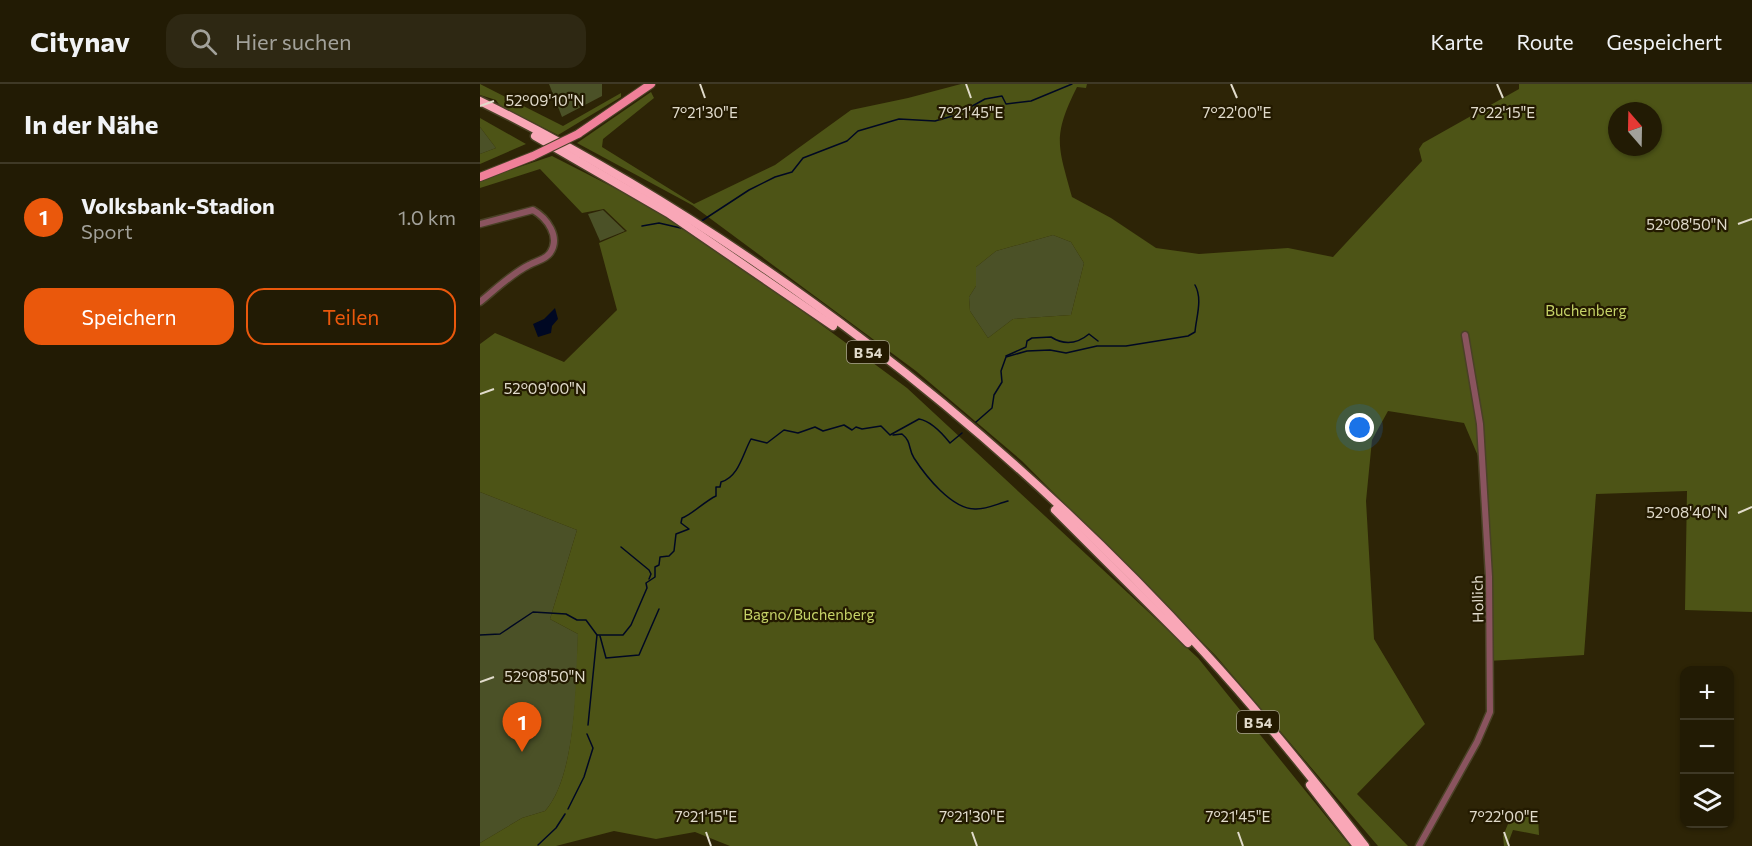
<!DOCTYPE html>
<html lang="de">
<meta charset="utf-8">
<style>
:root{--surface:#221b04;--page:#2e2813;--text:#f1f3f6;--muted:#a2a19a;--line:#3f3926;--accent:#ea580c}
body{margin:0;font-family:Commissioner,sans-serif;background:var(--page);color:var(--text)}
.controls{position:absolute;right:18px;bottom:18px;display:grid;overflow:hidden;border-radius:12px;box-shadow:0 2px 4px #0004}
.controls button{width:54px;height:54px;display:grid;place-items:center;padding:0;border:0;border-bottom:2px solid var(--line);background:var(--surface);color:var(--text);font:30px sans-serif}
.compass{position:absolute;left:1128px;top:18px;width:54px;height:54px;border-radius:50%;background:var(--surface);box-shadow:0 2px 4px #0004;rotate:340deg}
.you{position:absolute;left:880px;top:344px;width:21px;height:21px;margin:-15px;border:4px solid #fff;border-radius:50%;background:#1a73e8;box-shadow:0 0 0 9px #1a73e833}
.badge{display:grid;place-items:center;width:39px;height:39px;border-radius:50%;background:var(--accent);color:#fff;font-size:20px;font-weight:700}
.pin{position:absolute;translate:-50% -50px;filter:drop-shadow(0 2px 3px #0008)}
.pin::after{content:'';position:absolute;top:32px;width:21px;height:18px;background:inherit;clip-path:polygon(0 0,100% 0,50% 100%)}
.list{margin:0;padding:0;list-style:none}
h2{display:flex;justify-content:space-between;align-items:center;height:78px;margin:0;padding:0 24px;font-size:26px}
h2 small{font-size:20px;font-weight:400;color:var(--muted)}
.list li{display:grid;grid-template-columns:39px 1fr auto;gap:18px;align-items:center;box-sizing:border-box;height:108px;padding:0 24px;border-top:2px solid var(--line)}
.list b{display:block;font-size:22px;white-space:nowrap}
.list p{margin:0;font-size:20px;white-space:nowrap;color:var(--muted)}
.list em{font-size:20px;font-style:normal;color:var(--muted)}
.actions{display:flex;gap:12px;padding:18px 24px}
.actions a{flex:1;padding:14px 0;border:2px solid var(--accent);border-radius:18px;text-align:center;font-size:21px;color:var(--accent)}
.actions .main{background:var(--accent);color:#fff}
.icon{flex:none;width:33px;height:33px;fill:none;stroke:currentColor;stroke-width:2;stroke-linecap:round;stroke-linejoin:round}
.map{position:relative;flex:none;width:1272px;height:762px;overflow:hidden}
header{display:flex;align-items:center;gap:36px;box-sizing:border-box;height:84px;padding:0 30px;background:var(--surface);border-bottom:2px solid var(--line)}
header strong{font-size:28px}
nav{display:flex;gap:33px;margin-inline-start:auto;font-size:21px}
.search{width:420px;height:54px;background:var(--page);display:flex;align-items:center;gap:15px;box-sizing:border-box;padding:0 21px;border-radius:18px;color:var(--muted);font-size:22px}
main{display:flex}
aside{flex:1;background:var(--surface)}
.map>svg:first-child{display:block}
.green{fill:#4b5127}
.forest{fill:#4d5416;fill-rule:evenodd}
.water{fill:#000823}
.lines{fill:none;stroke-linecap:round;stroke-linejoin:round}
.stream{stroke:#000823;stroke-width:1.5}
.minor-casing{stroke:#4a4126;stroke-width:9}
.major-casing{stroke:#4a4126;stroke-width:10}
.highway-casing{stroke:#4a4126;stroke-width:11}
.minor{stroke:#8a545f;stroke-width:6}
.major{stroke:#f08099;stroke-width:8}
.highway{stroke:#f9a7b7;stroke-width:8}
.major-bridge-casing{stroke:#4a4126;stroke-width:10;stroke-linecap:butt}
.major-bridge{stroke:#f08099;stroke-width:8}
.ticks{fill:none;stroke:#e1dbcb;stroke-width:2}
.labels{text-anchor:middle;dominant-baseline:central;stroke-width:4.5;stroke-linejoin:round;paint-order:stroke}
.shield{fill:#231a00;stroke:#a8a18e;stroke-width:1.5}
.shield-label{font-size:14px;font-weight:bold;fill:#e1dbcb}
.park-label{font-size:15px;fill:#c6d367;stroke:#231a00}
.street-label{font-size:15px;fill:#e1dbcb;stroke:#231a00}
.ticks-label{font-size:15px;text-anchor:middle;fill:#e1dbcb;stroke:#231a00;stroke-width:4.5;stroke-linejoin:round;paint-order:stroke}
</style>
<header>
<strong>Citynav</strong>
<div class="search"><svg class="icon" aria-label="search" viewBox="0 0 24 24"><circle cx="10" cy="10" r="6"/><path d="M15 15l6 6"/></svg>Hier suchen</div>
<nav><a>Karte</a><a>Route</a><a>Gespeichert</a></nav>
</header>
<main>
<aside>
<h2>In der Nähe<small></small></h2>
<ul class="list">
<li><span class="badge">1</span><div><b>Volksbank-Stadion</b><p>Sport</p></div><em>1.0 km</em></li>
</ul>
<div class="actions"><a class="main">Speichern</a><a>Teilen</a></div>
</aside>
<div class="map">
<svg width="1272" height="762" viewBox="0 0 1272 762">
<rect width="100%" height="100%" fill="#2d2406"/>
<g class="green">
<path d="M 69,0 L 122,0 L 122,12 L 82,33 Z"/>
<path d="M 0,43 L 16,64 L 0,70 Z"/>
<path d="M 123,126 L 145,147 L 120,157 L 108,130 Z"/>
<path d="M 573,151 L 591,158 L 604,179 L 591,231 L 533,235 L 508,254 L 490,227 L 489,213 L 496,202 L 496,183 L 516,167 Z"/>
<path d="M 0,408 L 97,446 L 70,535 L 98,550 C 97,597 96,693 65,727 L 42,734 L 0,759 Z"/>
</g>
<g class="forest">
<path d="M 0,0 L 83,42 L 141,9 L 141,13 L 78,51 L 20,22 L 16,16 L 0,11 Z"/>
<path d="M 481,0 L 607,0 L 606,4 L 597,3 C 572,53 578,62 592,113 L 631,134 L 676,164 L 719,170 L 808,164 L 853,173 L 942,77 L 939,65 L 943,59 L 1039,5 L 1039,0 L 1272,0 L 1272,528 L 1205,526 L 1207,407 L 1116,410 L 1104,571 L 1008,577 L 1009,493 L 998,372 L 984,339 L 908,327 L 892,356 L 886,417 L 894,555 L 945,640 L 877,710 L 928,762 L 898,762 L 736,572 L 542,377 L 436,287 L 212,121 L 97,59 L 171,8 L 174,14 L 123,55 L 122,63 L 214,120 L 295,81 L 371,26 L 428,14 ZM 1137,27 L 1173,27 L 1173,63 L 1137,63 ZM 573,151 L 591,158 L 604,179 L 591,231 L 533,235 L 508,254 L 490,227 L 489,213 L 496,202 L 496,183 L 516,167 Z"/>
<path d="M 0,34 L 46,60 L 0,80 L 0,70 L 16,64 L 0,43 Z"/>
<path d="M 72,72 L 162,118 L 240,166 L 427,304 L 718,574 L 870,762 L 250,762 L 215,748 L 176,755 L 134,747 L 76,762 L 0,762 L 0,759 L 42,734 L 65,727 C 97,691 95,599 98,550 L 70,535 L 97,446 L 0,408 L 0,260 L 15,249 L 84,278 L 137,226 L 119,159 L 147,147 L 124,125 L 102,129 L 60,85 L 0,104 L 0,96 Z"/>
<path d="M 1033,728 L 1058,732 L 1059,751 L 1033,746 L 1027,762 L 1024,762 L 1023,752 Z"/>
</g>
<path class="water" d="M 75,224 L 78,235 L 72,242 L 71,249 L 58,253 L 53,240 L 64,235 Z"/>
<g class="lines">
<g class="stream">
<path d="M 220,138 L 269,106 L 295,93 L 312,88 L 323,74 L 367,57 L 378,47 L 419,35 L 455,37 L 476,31 L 505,15 L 522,12 L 526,20 L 551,17 L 592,0"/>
<path d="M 162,142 L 179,139 L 205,145"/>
<path d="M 526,272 L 546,263 L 547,257 L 552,254 L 571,253 C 585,262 597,260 609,250 L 618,257"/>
<path d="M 496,338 L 512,324 L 514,311 L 522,298 L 521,287 L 526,273 L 547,267 L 570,266 L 586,269 L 617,262 L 646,262 L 708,252 L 715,248 C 716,234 723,215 715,201"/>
<path d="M 413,351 L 422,350 C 432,358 428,365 434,374 C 445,391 472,426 496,425 C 507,425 517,420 528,417"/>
<path d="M 141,463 L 169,486 L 171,490 L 169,495"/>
<path d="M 0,551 L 20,550 L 53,528 L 86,530 L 97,536 L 106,536 L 117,551 L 143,551 L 151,541 L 167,504 L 166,499 L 175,493 L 175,483 L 179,481 L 180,473 L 189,472 L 194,467 L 196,450 L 209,445 L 201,439 L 202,434 C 210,432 225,417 236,412 L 236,403 L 240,403 L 241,398 C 259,393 263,369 271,355 L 287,359 L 304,346 L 318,349 L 335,343 L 343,347 L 364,341 L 372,346 L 376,343 L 382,345 L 401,342 L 410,351 L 439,335 C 451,337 462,349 470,359 L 482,349"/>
<path d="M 120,552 L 126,574 L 159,571 L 179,525"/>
<path d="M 108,641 L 117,551"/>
<path d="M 88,725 L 104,693 L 113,664 L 107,650"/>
<path d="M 58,761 L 76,744 L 85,730"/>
</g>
<g class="minor-casing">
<g id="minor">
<path d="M 0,140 L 53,126 C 67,134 81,153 70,169 C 65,176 56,177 49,181 C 31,190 16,205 0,218"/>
<path d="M 939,762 L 997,658 L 1010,628 L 1009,493 L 1000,340 L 985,251"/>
</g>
</g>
<g class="major-casing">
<g id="major">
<path d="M 98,50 L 171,0"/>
<path d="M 0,93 L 53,72"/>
</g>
</g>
<g class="highway-casing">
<g id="highway">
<path d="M 0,17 C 269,150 522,346 724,568 C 781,630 834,696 885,762"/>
<path d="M 55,52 L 188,129 L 353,242"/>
<path d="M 575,426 L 708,559"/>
<path d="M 830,701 L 877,762"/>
</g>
</g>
<use href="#minor" class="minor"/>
<use href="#major" class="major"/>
<use href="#highway" class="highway"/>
<g class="major-bridge-casing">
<path id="major-bridge" d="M 53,72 L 98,50"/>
</g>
<use href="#major-bridge" class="major-bridge"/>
</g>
<path class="ticks" d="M 220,0 L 225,14M 486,0 L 491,14M 751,0 L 757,14M 1017,0 L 1023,14M 0,22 L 14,17M 1258,140 L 1272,135M 0,310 L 14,305M 1258,429 L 1272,423M 0,598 L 14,593M 226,748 L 231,762M 492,748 L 497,762M 758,748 L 763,762M 1024,748 L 1029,762"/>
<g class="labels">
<g class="shield">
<rect x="367" y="257" width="42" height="22" rx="4.5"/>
<rect x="757" y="627" width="42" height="22" rx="4.5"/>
</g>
<g class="shield-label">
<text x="388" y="268">B 54</text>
<text x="778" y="638">B 54</text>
</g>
<g class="park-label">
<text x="1106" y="226">Buchenberg</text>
<text x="329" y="530">Bagno/Buchenberg</text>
</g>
<g class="street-label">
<text transform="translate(997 515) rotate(-91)">Hollich</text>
</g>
</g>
<g class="ticks-label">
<text x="65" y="22">52°09'10"N</text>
<text x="225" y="34">7°21'30"E</text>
<text x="491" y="34">7°21'45"E</text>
<text x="757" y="34">7°22'00"E</text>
<text x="1023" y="34">7°22'15"E</text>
<text x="1207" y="146">52°08'50"N</text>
<text x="65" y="310">52°09'00"N</text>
<text x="1207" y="434">52°08'40"N</text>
<text x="65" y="598">52°08'50"N</text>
<text x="226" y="738">7°21'15"E</text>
<text x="492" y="738">7°21'30"E</text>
<text x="758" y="738">7°21'45"E</text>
<text x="1024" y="738">7°22'00"E</text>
</g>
</svg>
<div class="controls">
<button>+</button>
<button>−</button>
<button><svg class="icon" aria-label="layers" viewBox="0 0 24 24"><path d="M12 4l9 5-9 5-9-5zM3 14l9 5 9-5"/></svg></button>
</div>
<svg class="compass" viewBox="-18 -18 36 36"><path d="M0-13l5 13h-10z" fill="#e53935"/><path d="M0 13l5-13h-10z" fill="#a2a19a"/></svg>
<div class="you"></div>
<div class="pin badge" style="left:42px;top:668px">1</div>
</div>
</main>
